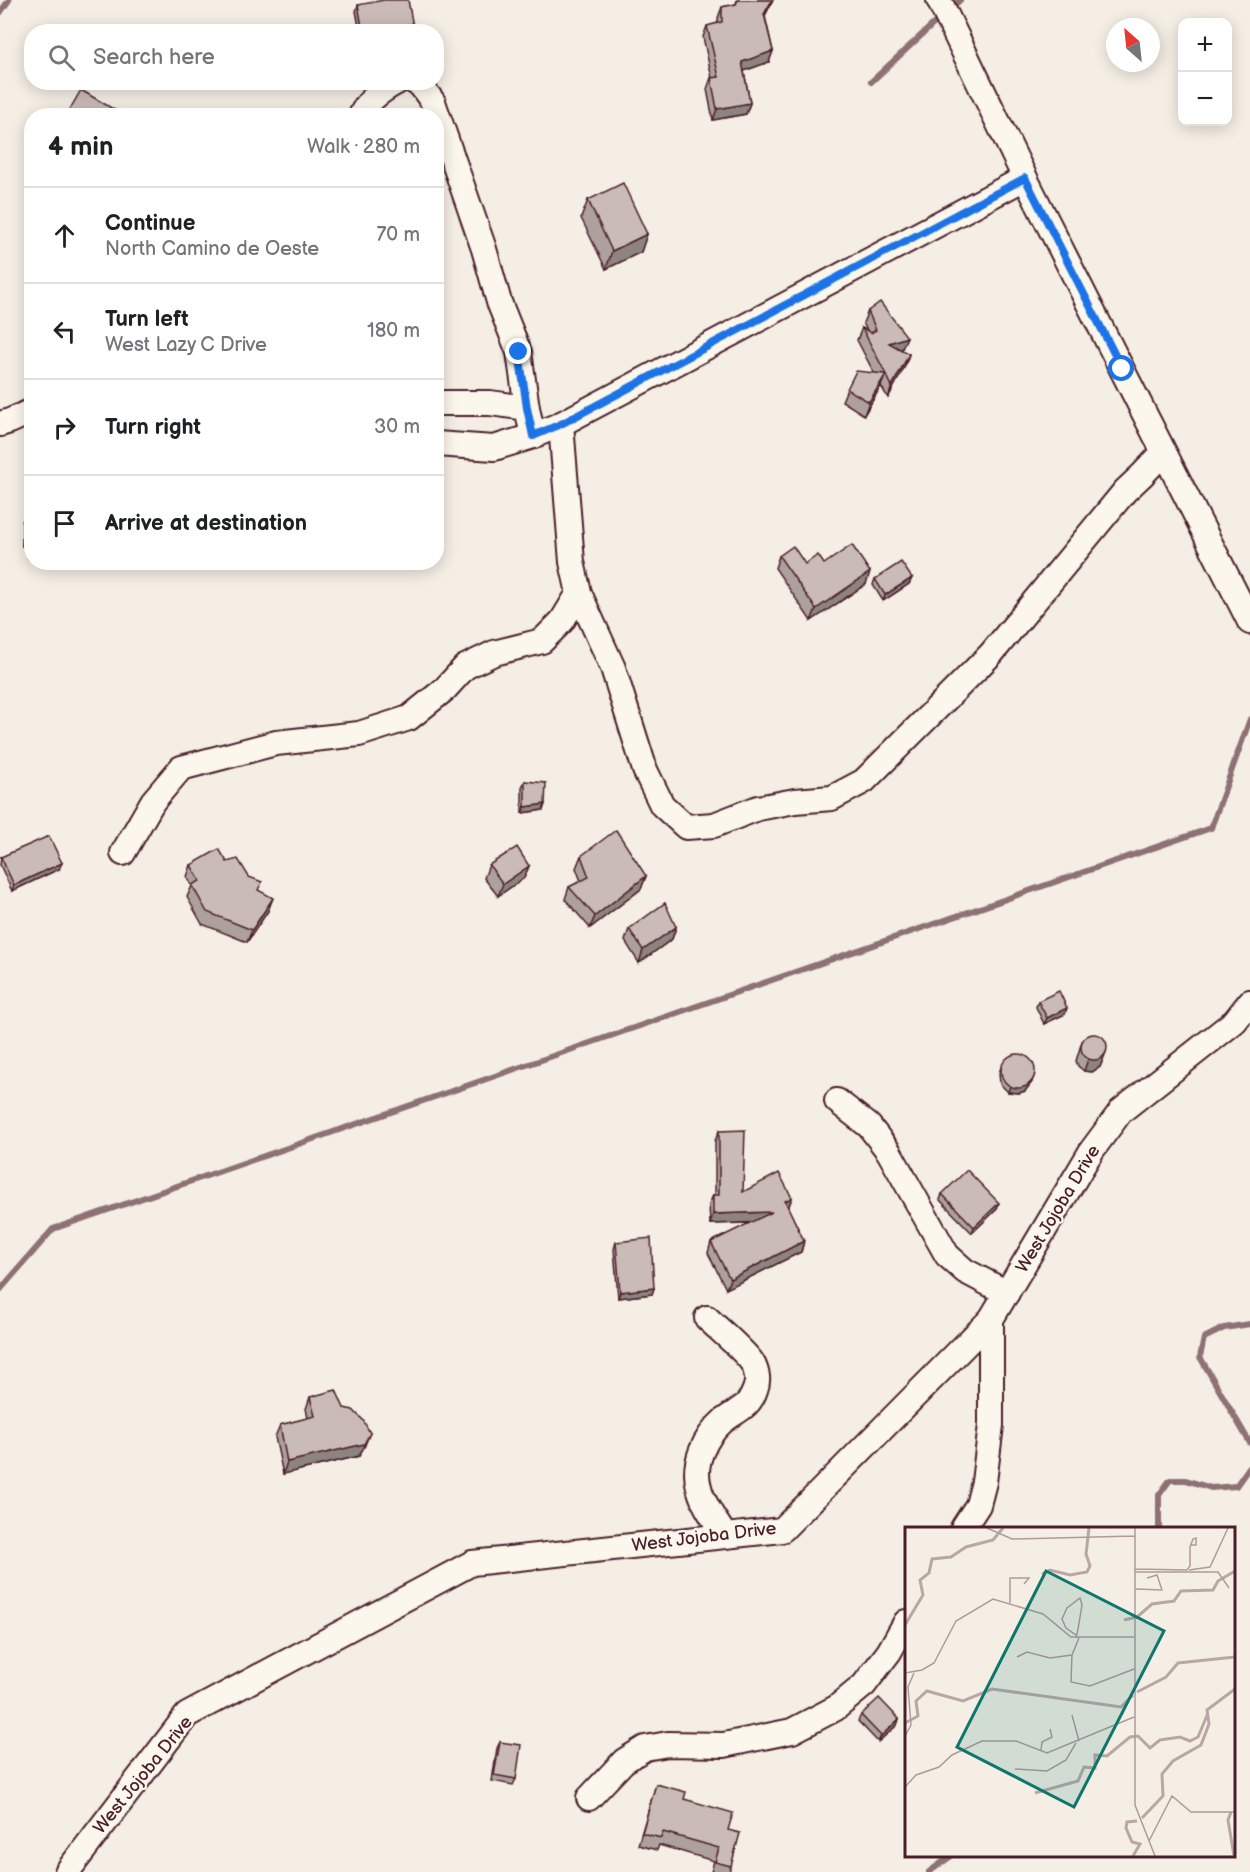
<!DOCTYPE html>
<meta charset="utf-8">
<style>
:root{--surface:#fff;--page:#f2f2f2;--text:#202124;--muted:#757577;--line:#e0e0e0}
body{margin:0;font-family:"Balsamiq Sans",sans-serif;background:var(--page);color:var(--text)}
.controls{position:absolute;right:18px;top:18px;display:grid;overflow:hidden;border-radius:12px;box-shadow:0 3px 15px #0003}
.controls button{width:54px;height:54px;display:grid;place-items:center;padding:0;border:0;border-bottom:2px solid var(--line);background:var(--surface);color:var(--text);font:30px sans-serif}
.compass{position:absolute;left:1106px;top:18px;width:54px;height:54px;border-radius:50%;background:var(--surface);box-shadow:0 3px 15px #0003;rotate:333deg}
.stop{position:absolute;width:18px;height:18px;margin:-14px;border:4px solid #1a73e8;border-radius:50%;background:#fff}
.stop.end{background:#1a73e8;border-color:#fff;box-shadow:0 2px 6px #0008}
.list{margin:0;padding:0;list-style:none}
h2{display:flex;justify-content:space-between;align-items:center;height:78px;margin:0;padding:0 24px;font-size:26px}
h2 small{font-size:20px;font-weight:400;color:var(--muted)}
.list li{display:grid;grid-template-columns:39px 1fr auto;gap:18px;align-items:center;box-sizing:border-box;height:96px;padding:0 24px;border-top:2px solid var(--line)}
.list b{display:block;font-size:22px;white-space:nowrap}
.list p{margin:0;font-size:20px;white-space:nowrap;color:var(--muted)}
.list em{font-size:20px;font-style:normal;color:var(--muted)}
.icon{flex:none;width:33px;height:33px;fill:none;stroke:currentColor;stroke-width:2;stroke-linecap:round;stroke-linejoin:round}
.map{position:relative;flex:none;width:1250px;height:1872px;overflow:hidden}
.search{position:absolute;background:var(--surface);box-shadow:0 3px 15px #0003;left:24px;top:24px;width:420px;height:66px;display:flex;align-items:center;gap:15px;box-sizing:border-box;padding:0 21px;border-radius:24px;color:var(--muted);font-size:22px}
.panel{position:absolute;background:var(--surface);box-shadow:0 3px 15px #0003;left:24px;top:108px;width:420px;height:462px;border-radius:24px}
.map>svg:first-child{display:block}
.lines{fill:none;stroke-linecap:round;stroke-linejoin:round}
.stream{stroke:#8d7174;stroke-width:6}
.minor-casing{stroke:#4a1f2b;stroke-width:28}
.minor{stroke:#fbf7ec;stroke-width:24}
.wall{fill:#aea19d;stroke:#4a1f2b;stroke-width:1.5}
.shaded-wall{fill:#8d837f;stroke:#4a1f2b;stroke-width:1.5}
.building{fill:#cabbb6;stroke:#4a1f2b;stroke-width:1.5}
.route{stroke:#1a73e8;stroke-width:8}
.labels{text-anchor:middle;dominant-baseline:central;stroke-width:4.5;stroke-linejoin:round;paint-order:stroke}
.street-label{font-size:18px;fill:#4a1f2b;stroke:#fbf7ec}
.inset-river{fill:none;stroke:#baa7a5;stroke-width:3}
.inset-road{fill:none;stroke:#b09b9a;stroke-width:1.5}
.view{fill:#0f766e;fill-opacity:0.15;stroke:#0f766e;stroke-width:3}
.inset-edge{fill:none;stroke:#4a1f2b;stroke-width:3}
</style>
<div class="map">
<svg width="1250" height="1872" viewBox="0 0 1250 1872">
<rect width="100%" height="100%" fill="#f4eee4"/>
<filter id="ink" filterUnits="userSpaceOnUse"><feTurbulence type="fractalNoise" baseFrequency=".0167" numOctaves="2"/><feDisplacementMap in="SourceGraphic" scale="12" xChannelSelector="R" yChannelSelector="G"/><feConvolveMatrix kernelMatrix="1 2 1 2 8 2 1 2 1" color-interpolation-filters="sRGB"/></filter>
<g filter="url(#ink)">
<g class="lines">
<g class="stream">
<path d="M 949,10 L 960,0"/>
<path d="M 0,13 L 9,0"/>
<path d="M 871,82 L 941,17"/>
<path d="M 0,1290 L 53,1229 L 1211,828 L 1250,719"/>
<path d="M 1250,1324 L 1224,1328 L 1204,1338 L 1200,1357 L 1250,1443"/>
<path d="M 1159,1528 L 1159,1495 L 1170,1480 L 1186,1480 L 1211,1488 L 1236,1486 L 1250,1466"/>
<path d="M 929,1872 L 951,1856"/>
</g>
<g class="minor-casing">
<g id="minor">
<path d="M 939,0 L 1025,178 L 1250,622"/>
<path d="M 415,82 L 419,83 L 433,102 L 484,249 L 499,302 L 519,352 L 527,408 L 533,436"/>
<path d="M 361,116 C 366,101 384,89 397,82"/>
<path d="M 436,403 L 490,403 L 527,408"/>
<path d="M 0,424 L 10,421 L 32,411"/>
<path d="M 561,424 L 572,562 L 579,593 L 613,668 L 645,770 L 662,805 L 686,827 L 714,825 L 758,808 L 795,801 L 832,798 L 864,781 L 991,654 L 1125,491 L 1142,475 L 1163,453"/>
<path d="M 436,444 L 494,448 L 533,436 L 561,424 L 1025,178"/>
<path d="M 123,853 L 153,801 L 181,768 L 276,743 L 359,734 L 409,718 L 445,689 L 465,667 L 494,653 L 542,641 L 562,621 L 579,593"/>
<path d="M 837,1101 L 869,1126 L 889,1152 L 947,1255 L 965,1271 L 1007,1293"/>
<path d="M 707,1318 C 717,1328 747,1353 753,1364 C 757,1373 759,1380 755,1390 C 749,1408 737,1410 723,1421 C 705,1437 692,1463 699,1487 C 703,1505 716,1521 725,1536"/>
<path d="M 963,1528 L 978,1505 L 984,1482 L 991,1425 L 991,1319"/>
<path d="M 589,1798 L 624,1761 L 645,1748 L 668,1744 L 724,1745 L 792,1731 L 836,1708 L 864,1685 L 889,1652 L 906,1622"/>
<path d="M 67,1872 L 187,1715 L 472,1563 L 782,1530 L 991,1319 L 1092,1150 L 1121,1111 L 1235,1021 L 1250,1002"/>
</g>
</g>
<use href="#minor" class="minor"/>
</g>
<g class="wall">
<path d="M 737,0 L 773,0 L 765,16 L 773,51 L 769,62 L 744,71 L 750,103 L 746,114 L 713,120 L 707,89 L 711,78 L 712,78 L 703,37 L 707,26 L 718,23 L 718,18 L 722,7 L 736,4 Z"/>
<path d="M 358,5 L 414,32 L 360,32 L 356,11 Z"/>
<path d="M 588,200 L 647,234 L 641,252 L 606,269 L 581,218 Z"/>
<path d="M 868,311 L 902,349 L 901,350 L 909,354 L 905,366 L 888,398 L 881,386 L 864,415 L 842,401 L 847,389 L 874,373 L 857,340 L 862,328 L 867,330 L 863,323 Z"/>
<path d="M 27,510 L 32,510 L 32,558 L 28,558 L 28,546 L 22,546 L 22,522 Z"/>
<path d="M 779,556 L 805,564 L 824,564 L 866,584 L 811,621 L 775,568 Z"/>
<path d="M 912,578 L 909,584 L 883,601 L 873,585 L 875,579 Z"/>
<path d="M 525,781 L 545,804 L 543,810 L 522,813 L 522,787 Z"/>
<path d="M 581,856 L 646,876 L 641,889 L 590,928 L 565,899 L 569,887 L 581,881 L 576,868 Z"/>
<path d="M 1,857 L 59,869 L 12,891 L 0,865 Z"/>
<path d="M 227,862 L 249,877 L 259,891 L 268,911 L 247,942 L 202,924 L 187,897 L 192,886 L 187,877 L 191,865 Z"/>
<path d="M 489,865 L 529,866 L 524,878 L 498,896 L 484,878 Z"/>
<path d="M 676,927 L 672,939 L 639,963 L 625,941 L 629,929 Z"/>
<path d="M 1038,1001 L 1065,1014 L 1044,1024 L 1036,1007 Z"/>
<path d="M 1082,1041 L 1106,1052 L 1100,1067 L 1092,1072 L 1084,1071 L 1078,1066 L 1076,1061 Z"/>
<path d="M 1001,1067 L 1032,1082 L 1025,1091 L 1019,1093 L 1008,1092 L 1000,1084 L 999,1073 Z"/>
<path d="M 719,1131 L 743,1192 L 792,1198 L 788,1208 L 804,1241 L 801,1252 L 726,1289 L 708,1253 L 711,1242 L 750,1223 L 710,1224 L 709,1205 L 713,1195 L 715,1195 L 715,1141 Z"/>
<path d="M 942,1194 L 997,1209 L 972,1233 L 940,1200 Z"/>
<path d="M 616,1242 L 654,1288 L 652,1294 L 618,1298 L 614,1249 Z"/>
<path d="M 310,1397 L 344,1408 L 365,1445 L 359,1456 L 283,1474 L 275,1437 L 280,1425 L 308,1418 L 306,1409 Z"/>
<path d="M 861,1715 L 899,1719 L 897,1725 L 878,1742 L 858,1721 Z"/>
<path d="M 500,1742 L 516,1779 L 513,1785 L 492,1781 L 497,1748 Z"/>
<path d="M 656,1784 L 684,1799 L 728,1830 L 731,1866 L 729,1872 L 711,1872 L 714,1861 L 659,1845 L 657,1850 L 638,1845 Z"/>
</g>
<g class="shaded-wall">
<path d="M 772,0 L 773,0 L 760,24 L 764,14 Z"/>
<path d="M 773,51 L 769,62 L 738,73 L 742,62 Z"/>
<path d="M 750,103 L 746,114 L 713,120 L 717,109 Z"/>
<path d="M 647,234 L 641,252 L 606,269 L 612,251 Z"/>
<path d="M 907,337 L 902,349 L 885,355 L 889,343 Z"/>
<path d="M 909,354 L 905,366 L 888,398 L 892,386 Z"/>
<path d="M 886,374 L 881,386 L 864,415 L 869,402 Z"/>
<path d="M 27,534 L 32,534 L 32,536 L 28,546 L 22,546 Z"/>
<path d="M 32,547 L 32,558 L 28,558 Z"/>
<path d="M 45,562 L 78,562 L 78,563 Z"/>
<path d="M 870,572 L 866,584 L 811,621 L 816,609 Z"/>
<path d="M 912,578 L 909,584 L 883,601 L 885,595 Z"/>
<path d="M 545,804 L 543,810 L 522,813 L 525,807 Z"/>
<path d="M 62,863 L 59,869 L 12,891 L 14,885 Z"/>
<path d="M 529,866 L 524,878 L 498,896 L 503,884 Z"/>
<path d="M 646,876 L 641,889 L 590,928 L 595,916 Z"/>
<path d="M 273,898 L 268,911 L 247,942 L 252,930 Z"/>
<path d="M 676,927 L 672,939 L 639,963 L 643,950 Z"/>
<path d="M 1067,1008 L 1065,1014 L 1044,1024 L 1047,1018 Z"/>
<path d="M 1106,1052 L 1100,1067 L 1092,1072 L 1084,1071 L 1088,1059 Z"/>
<path d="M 1034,1076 L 1032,1082 L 1025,1091 L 1019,1093 L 1008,1092 L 1010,1086 Z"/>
<path d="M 792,1198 L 788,1208 L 785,1201 Z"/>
<path d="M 999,1203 L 997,1209 L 972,1233 L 974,1227 Z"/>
<path d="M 772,1212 L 768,1222 L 710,1224 L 713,1214 Z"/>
<path d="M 804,1241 L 801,1252 L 726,1289 L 730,1279 Z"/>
<path d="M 654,1288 L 652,1294 L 618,1298 L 620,1292 Z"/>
<path d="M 370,1433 L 365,1445 L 359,1456 L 283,1474 L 287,1462 Z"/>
<path d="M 899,1719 L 897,1725 L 878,1742 L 881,1736 Z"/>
</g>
<g class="building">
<path d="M 384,0 L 408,0 L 414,32 L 363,32 L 358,5 Z"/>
<path d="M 738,0 L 772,0 L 764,14 L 773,51 L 742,62 L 750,103 L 717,109 L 711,78 L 719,77 L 707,26 L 722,22 L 722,7 L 736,4 Z"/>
<path d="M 81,90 L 125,116 L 66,116 Z"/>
<path d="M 623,183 L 647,234 L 612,251 L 588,200 Z"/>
<path d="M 880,302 L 907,337 L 889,343 L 909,354 L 892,386 L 886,374 L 869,402 L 847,389 L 856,371 L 886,374 L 862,328 L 871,333 L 876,330 L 868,311 Z"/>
<rect x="27" y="510" width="5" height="24"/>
<path d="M 852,545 L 870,572 L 816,609 L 779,556 L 793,546 L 805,564 L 818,555 L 824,564 Z"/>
<path d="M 901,562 L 912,578 L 885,595 L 875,579 Z"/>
<path d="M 525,781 L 546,783 L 545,804 L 525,807 Z"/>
<path d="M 616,830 L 646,876 L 595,916 L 569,887 L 589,877 L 581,856 Z"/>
<path d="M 49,836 L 62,863 L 14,885 L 1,857 Z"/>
<path d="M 517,847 L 529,866 L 503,884 L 489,865 Z"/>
<path d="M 219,849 L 227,862 L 238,859 L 249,877 L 262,882 L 258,890 L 273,898 L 252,930 L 207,912 L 192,885 L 200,881 L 191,865 Z"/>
<path d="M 665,903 L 676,927 L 643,950 L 629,929 Z"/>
<path d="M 1059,991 L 1067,1008 L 1047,1018 L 1038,1001 Z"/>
<circle cx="1094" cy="1047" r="13"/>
<circle cx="1018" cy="1071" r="17"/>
<path d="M 745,1130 L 743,1192 L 779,1173 L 792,1198 L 785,1201 L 804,1241 L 730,1279 L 711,1242 L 772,1212 L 713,1214 L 713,1195 L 719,1195 L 719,1131 Z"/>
<path d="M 967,1170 L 999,1203 L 974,1227 L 942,1194 Z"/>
<path d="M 651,1238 L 654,1288 L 620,1292 L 616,1242 Z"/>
<path d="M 336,1390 L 344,1408 L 353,1410 L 363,1420 L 370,1433 L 364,1444 L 287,1462 L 280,1425 L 315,1416 L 310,1397 Z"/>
<path d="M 879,1698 L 899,1719 L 881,1736 L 861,1715 Z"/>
<path d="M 500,1742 L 521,1745 L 516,1779 L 494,1775 Z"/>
<path d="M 656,1784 L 686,1792 L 684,1799 L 733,1813 L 728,1830 L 740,1833 L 731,1866 L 715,1862 L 719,1848 L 663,1832 L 661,1838 L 642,1833 Z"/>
</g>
</g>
<g class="lines" filter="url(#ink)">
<path class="route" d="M 519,352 L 527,408 L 533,436 L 561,424 L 1025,178 L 1122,369"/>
</g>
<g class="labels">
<g class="street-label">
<text transform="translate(1058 1209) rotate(-59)">West Jojoba Drive</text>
<text transform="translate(704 1537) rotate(-7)">West Jojoba Drive</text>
<text transform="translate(143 1775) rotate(-51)">West Jojoba Drive</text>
</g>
</g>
<g transform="translate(905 1527)">
<rect width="330" height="330" fill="#f4eee4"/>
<path class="inset-river" d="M 137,47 L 145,43 L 165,48 L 182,45 L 185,39 L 181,27 L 184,1M 219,93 L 232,90 L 247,77 L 269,74 L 276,64 L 308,63 L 313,54 L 330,44M 0,98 L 18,68 L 15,53 L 24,46 L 27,32 L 46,30 L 61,20 L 88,13 L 98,1M 232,165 L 261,150 L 273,136 L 330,130M 0,196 L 13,189 L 11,174 L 22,164 L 58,174 L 87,162 L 216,180 L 228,168M 130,266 L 173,254 L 179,240 L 190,241 L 190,228 L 202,229 L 225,210 L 233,209 L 245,221 L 255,213 L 275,210 L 285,214 L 293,210 L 303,186M 326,285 L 323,293 L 329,329M 237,291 L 258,269 L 257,247 L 268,234 L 296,218 L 304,197 L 302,183 L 330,162M 228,329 L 235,317 L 227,315 L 221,301 L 222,295 L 232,294"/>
<path class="inset-road" d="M 82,1 L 107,12 L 230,9M 230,1 L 230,278 L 250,329M 230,42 L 282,43 L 285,39 L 285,20 L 288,12 L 291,11 L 291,18 L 286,18M 284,43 L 305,40 L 323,1M 230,45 L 313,45 L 324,61M 231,62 L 257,63 L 252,48 L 242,51M 105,76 L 105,51 L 124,51 L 119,57M 171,111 L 173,102 L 177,78 L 175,71 L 162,81 L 157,92 L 161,101 L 171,108M 174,111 L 167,128 L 166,155 L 185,159 L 229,142M 112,130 L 122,125 L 145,131 L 167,128M 0,146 L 17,143 L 29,136 L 51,94 L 88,72 L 138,87 L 166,110 L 229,110M 167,188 L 174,214M 0,209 L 6,198 L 3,160 L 9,146M 136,223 L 137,215 L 147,210 L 145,202M 110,242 L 142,244 L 161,233 L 171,216M 0,260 L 11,248 L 34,240 L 47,228 L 77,214 L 111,214 L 142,226 L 229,190M 244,314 L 267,269 L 286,285 L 330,285"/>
<path class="view" d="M 141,44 L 259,104 L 169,280 L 52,220 Z"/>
<rect width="330" height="330" class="inset-edge"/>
</g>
</svg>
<div class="controls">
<button>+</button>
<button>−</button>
</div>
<svg class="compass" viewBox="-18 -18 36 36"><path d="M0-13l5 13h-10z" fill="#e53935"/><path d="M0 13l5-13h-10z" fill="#757577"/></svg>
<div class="stop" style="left:1122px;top:369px"></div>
<div class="stop end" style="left:519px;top:352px"></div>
<div class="search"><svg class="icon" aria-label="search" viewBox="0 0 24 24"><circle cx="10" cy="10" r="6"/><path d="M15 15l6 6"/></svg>Search here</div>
<section class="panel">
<h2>4 min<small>Walk · 280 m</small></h2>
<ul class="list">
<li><svg class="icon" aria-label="ahead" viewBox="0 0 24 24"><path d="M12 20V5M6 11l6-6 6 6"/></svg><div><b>Continue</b><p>North Camino de Oeste</p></div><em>70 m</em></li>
<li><svg class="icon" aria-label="left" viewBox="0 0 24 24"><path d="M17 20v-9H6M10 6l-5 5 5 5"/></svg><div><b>Turn left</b><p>West Lazy C Drive</p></div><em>180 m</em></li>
<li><svg class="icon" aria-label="right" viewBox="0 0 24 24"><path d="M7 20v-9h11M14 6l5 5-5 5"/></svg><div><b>Turn right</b></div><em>30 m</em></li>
<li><svg class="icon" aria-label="arrive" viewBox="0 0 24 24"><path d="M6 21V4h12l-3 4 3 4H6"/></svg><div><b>Arrive at destination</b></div></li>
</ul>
</section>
</div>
